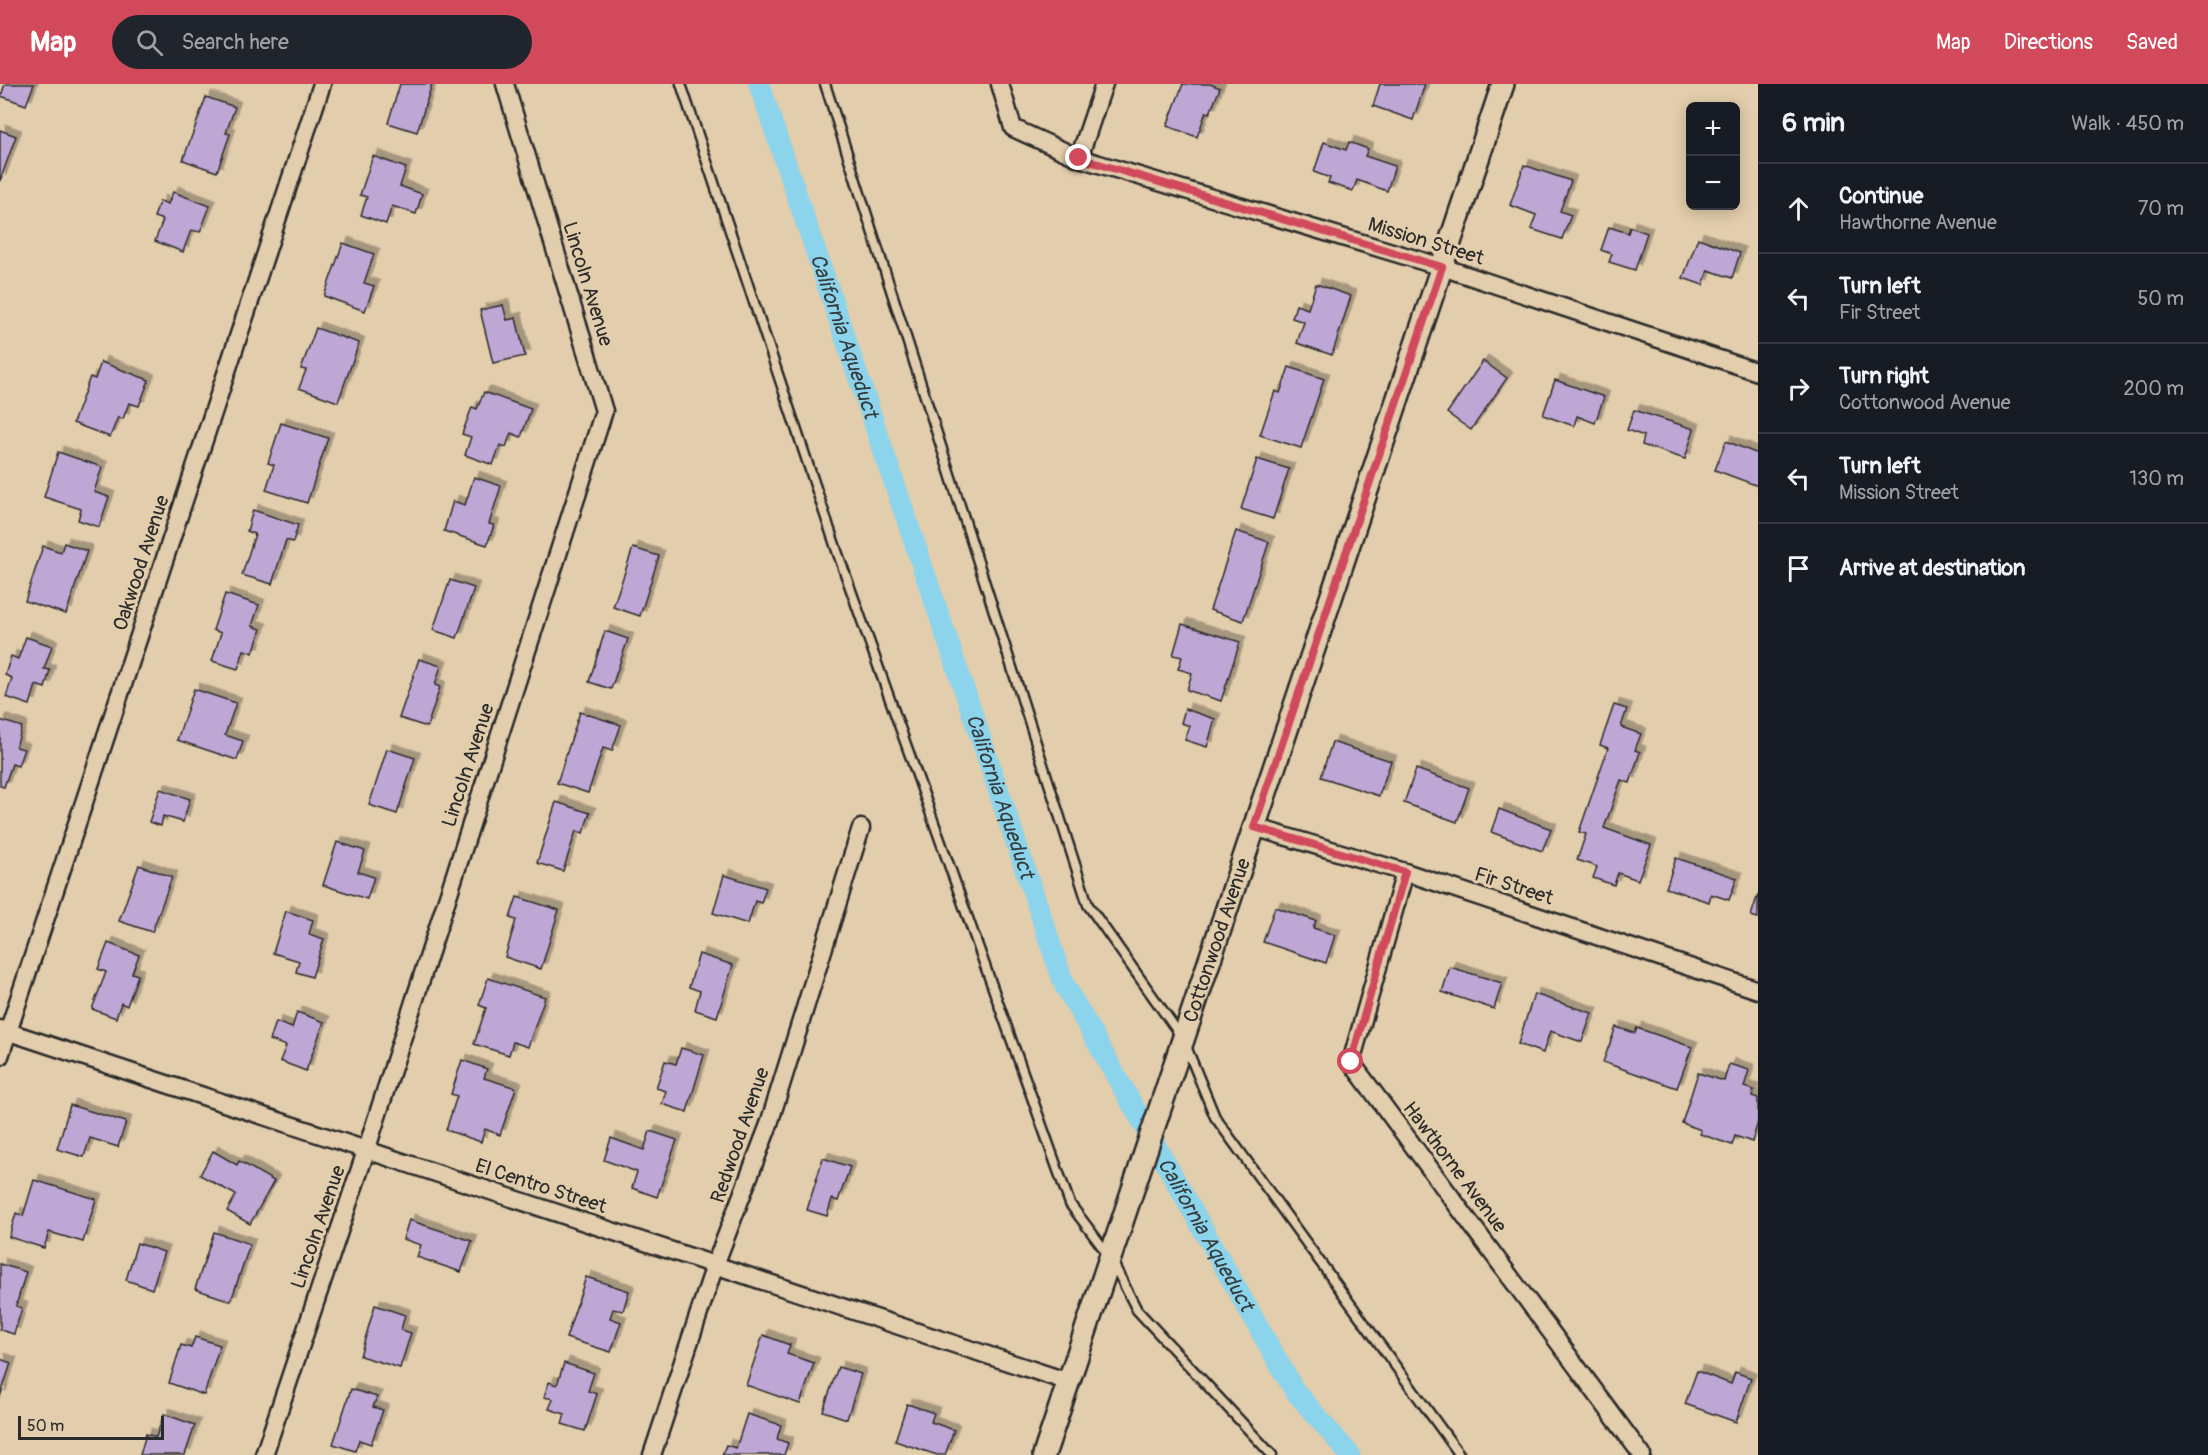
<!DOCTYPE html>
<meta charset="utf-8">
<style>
:root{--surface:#171b24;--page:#20242c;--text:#f1f3f6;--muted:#9ea1a6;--line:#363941;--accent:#d1495b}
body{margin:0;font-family:Pangolin,sans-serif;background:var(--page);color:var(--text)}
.controls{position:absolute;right:18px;top:18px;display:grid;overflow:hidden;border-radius:9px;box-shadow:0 3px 15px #0003}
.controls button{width:54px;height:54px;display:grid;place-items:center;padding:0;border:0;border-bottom:2px solid var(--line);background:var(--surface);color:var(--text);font:30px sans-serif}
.scale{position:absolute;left:18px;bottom:15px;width:146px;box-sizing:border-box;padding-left:6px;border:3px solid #2b2b2b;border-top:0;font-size:16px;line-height:21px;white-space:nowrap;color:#2b2b2b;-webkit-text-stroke:4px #e2cdac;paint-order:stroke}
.stop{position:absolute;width:18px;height:18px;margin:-14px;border:4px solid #d1495b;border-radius:50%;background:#fff}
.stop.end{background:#d1495b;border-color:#fff;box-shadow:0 2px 6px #0008}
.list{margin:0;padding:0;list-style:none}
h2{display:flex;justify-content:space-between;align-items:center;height:78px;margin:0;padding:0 24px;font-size:26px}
h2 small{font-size:20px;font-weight:400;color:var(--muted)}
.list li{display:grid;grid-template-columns:39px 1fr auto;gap:18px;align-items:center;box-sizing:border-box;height:90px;padding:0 24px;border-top:2px solid var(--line)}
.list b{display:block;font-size:22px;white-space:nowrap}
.list p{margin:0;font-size:20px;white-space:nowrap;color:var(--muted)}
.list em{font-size:20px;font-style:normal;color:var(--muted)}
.icon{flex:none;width:33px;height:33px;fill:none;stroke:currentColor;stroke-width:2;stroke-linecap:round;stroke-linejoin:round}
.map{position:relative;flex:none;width:1758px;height:1371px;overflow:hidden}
header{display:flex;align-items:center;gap:36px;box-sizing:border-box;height:84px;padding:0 30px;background:var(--accent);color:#fff}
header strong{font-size:28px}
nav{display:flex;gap:33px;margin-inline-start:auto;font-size:21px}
.search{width:420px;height:54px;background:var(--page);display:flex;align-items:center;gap:15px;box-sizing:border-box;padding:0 21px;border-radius:33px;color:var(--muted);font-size:22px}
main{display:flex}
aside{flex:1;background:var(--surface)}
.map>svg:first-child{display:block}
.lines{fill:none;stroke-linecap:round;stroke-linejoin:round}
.canal{stroke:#8bd4ec;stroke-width:21}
.building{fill:#bea7d5;stroke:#2b2b2b;stroke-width:1.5;filter:url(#shadow)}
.service-casing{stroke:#2b2b2b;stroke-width:13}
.minor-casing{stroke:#2b2b2b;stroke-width:21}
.tertiary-casing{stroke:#2b2b2b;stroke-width:26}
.service{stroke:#e2cdac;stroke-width:8}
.minor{stroke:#e2cdac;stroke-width:16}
.tertiary{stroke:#e2cdac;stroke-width:21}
.route{stroke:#d1495b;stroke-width:8}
.labels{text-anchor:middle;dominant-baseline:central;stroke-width:6;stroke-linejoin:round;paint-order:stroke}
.street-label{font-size:20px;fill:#2b2b2b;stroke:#e2cdac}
.water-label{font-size:21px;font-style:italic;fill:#353c3e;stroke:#e2cdac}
</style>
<header>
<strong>Map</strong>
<div class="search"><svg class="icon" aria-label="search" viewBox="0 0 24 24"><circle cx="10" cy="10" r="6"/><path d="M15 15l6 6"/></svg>Search here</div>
<nav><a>Map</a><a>Directions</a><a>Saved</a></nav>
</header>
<main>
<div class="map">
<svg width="1758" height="1371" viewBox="0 0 1758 1371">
<defs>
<filter id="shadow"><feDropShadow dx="5.5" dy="-5.5" stdDeviation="0" flood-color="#0004"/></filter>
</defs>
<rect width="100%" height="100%" fill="#e2cdac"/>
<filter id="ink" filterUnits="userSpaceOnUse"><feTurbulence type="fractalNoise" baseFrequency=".0167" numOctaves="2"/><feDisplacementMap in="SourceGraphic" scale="12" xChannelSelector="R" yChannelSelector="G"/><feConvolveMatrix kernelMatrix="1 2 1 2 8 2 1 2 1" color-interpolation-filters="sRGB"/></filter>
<g filter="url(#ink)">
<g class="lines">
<path class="canal" id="s1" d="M 759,0 L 1064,900 L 1294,1306 L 1350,1371"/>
</g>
<g class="building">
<path d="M 5,0 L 34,0 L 26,21 L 1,12 Z"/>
<path d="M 400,0 L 432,0 L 417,48 L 388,39 Z"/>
<path d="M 1183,0 L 1210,0 L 1220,4 L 1210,29 L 1206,28 L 1197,53 L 1167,42 Z"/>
<path d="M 1380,0 L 1425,0 L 1413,36 L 1373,22 Z"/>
<path d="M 206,13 L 235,23 L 226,49 L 230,50 L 217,88 L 183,76 Z"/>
<path d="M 0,46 L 16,52 L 0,97 Z"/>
<path d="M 1324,58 L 1346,66 L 1349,58 L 1368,65 L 1365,72 L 1395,82 L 1387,107 L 1357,96 L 1353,107 L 1328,99 L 1330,94 L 1314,88 Z"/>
<path d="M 373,72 L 406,84 L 400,102 L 422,110 L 416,130 L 392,122 L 386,140 L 361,131 L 367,113 L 360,111 Z"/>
<path d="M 1524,81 L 1571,97 L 1560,127 L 1571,131 L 1562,155 L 1531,145 L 1536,131 L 1510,121 Z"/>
<path d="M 173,108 L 210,122 L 200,148 L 191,146 L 183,168 L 155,157 L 163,136 L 154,133 L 160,117 L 168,120 Z"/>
<path d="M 1609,143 L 1628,149 L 1630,143 L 1647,149 L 1635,186 L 1609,178 L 1612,170 L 1601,166 Z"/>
<path d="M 1698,154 L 1740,169 L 1732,194 L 1708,186 L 1703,201 L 1683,194 Z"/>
<path d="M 343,159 L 374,170 L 364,199 L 374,202 L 365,227 L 324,212 Z"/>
<path d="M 1316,200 L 1351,212 L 1332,271 L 1297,259 L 1304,238 L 1292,234 L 1296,221 L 1308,225 Z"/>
<path d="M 503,221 L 507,236 L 516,234 L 525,272 L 493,279 L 480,226 Z"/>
<path d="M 316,244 L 359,259 L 338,318 L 299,304 L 306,286 L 301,285 Z"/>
<path d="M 1483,277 L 1507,294 L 1471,346 L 1447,329 Z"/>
<path d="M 101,278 L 149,296 L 139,322 L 129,319 L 123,335 L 118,333 L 110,353 L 73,339 L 90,293 L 95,295 Z"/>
<path d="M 1289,283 L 1324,295 L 1301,364 L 1260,351 L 1275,307 L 1280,309 Z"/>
<path d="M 1555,296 L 1604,313 L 1595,339 L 1577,332 L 1574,342 L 1543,331 Z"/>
<path d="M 484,308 L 531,325 L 521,353 L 511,349 L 506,363 L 500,361 L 493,381 L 465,371 L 471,353 L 462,350 L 472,323 L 477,325 Z"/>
<path d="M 1634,326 L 1694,345 L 1685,375 L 1642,361 L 1644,352 L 1627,346 Z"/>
<path d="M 281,339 L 328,354 L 307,419 L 266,406 L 274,381 L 268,379 Z"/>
<path d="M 1726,357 L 1758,370 L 1758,402 L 1715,386 Z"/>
<path d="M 58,368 L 102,383 L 94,408 L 109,413 L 99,443 L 78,436 L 81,425 L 44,413 Z"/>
<path d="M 1257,375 L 1289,385 L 1273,435 L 1241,425 Z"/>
<path d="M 474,393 L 501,402 L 489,440 L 494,441 L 487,461 L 444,447 L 453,417 L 465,421 Z"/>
<path d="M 253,426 L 298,441 L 293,458 L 286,456 L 272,500 L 242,491 L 255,450 L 247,447 Z"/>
<path d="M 1236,447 L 1269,458 L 1243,537 L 1210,526 Z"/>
<path d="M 64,459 L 87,467 L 66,530 L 25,517 L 43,462 L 61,468 Z"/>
<path d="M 633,464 L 659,472 L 640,532 L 613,523 Z"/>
<path d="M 450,496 L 474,504 L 457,554 L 433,546 Z"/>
<path d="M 225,510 L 259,521 L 252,542 L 261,545 L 253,569 L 244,566 L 238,585 L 212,577 L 221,549 L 213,546 Z"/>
<path d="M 1182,540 L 1240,558 L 1221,617 L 1187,606 L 1192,589 L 1178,585 L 1182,573 L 1173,571 Z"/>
<path d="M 605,547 L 628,555 L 611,605 L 589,598 Z"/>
<path d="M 26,553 L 52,562 L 44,585 L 50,586 L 45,604 L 36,601 L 30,621 L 6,613 L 12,594 L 5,591 L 11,572 L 18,575 Z"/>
<path d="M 419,575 L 441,582 L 435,601 L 440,603 L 427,643 L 399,634 Z"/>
<path d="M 194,605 L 236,619 L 225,651 L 243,657 L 237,676 L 177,656 Z"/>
<path d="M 1614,621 L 1627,625 L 1621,643 L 1641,650 L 1635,666 L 1640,668 L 1630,699 L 1621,696 L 1604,744 L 1651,761 L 1638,796 L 1618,789 L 1614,801 L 1593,794 L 1597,783 L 1577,776 L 1586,750 L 1579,748 L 1608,664 L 1600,661 Z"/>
<path d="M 1185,625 L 1215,635 L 1207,663 L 1185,656 L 1190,642 L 1181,639 Z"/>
<path d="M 580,628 L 621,641 L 612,667 L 603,664 L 588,709 L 557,699 Z"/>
<path d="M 0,636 L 22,643 L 16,663 L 24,665 L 18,682 L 12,680 L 4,703 L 0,702 Z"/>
<path d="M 1332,658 L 1391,677 L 1379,712 L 1321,693 Z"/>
<path d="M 387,665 L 415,674 L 397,730 L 369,721 Z"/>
<path d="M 1416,685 L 1469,704 L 1457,738 L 1404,719 Z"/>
<path d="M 160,705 L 190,715 L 183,738 L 163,732 L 161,742 L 149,738 Z"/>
<path d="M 556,718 L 590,729 L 583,749 L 576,747 L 563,787 L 537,779 Z"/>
<path d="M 1499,725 L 1551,745 L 1542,767 L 1491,748 Z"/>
<path d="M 337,758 L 365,767 L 358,788 L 374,793 L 367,815 L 323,801 Z"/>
<path d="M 1676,774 L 1737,794 L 1729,816 L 1711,810 L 1709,818 L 1666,804 Z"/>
<path d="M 139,781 L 172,793 L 152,848 L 119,837 Z"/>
<path d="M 724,791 L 766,804 L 761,819 L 755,817 L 748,840 L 713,829 Z"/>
<path d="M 1758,810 L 1758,834 L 1751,832 Z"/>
<path d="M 517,813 L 559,826 L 541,885 L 505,873 L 516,836 L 510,834 Z"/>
<path d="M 1275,823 L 1316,837 L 1313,844 L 1335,851 L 1326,879 L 1263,858 Z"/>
<path d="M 286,827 L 313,836 L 309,850 L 324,855 L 312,893 L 296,888 L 299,877 L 273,869 Z"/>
<path d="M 108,859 L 139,871 L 132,889 L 138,891 L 127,922 L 121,919 L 116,934 L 92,925 L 106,888 L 98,885 Z"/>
<path d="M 699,870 L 733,881 L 717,933 L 695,926 L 700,907 L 689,903 Z"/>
<path d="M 1450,883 L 1502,899 L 1494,925 L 1442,908 Z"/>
<path d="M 488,894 L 545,913 L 528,963 L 513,958 L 509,971 L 474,960 L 486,924 L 479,921 Z"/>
<path d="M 1534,910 L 1592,929 L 1582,958 L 1550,947 L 1543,969 L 1518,960 Z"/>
<path d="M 297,928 L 324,938 L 306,987 L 280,977 L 286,962 L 270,956 L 276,938 L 292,944 Z"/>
<path d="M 1616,943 L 1635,949 L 1637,944 L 1692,963 L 1677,1004 L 1603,978 Z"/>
<path d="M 681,964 L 704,971 L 687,1028 L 662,1020 L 666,1007 L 656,1004 L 665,977 L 676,980 Z"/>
<path d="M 462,976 L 487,985 L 484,994 L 516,1004 L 500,1051 L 485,1045 L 481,1058 L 446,1046 L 457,1012 L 451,1010 Z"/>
<path d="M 1729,980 L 1749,986 L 1744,1003 L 1754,1006 L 1752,1012 L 1758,1014 L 1758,1038 L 1752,1058 L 1735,1052 L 1732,1061 L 1700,1050 L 1701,1046 L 1682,1039 L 1698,989 L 1724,997 Z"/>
<path d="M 70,1021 L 126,1038 L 118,1063 L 90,1054 L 84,1073 L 57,1065 Z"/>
<path d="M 650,1047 L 677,1056 L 657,1113 L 632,1104 L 637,1088 L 604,1076 L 611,1054 L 644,1066 Z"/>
<path d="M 213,1067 L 237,1081 L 239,1077 L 274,1097 L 250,1140 L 227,1127 L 236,1111 L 200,1091 Z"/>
<path d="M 823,1074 L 850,1083 L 838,1117 L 832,1115 L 827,1132 L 807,1126 Z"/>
<path d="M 34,1096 L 96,1115 L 83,1158 L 49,1148 L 44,1164 L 9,1153 L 16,1129 L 23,1132 Z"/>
<path d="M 409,1136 L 472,1157 L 461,1188 L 417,1173 L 421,1161 L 403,1155 Z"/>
<path d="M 214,1148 L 250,1160 L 231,1217 L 195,1205 Z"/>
<path d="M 137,1159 L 164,1168 L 152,1205 L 126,1196 Z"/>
<path d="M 0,1180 L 26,1188 L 16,1222 L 22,1224 L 14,1250 L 0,1246 Z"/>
<path d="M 586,1193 L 629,1207 L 623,1227 L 613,1225 L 610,1234 L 621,1238 L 611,1268 L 566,1254 Z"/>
<path d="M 375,1221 L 405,1231 L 401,1246 L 411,1249 L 400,1284 L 360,1272 Z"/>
<path d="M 763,1251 L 790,1261 L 787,1270 L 814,1279 L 800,1320 L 746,1301 Z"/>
<path d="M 195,1253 L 220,1261 L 204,1311 L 169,1299 L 181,1261 L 191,1264 Z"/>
<path d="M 0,1275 L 11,1279 L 0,1313 Z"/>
<path d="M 564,1279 L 594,1289 L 588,1307 L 597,1310 L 585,1347 L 562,1340 L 565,1330 L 549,1325 L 553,1315 L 544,1313 L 549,1298 L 557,1301 Z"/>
<path d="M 838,1283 L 861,1290 L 847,1335 L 823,1327 Z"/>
<path d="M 1697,1287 L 1731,1300 L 1735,1288 L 1751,1294 L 1736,1338 L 1685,1320 Z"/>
<path d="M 351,1305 L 377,1313 L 373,1323 L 383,1326 L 371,1360 L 359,1356 L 355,1367 L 333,1360 Z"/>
<path d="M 907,1320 L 934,1329 L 931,1338 L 954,1346 L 945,1371 L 937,1371 L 895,1357 Z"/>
<path d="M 164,1330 L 195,1341 L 185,1371 L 140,1371 L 146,1350 L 156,1353 Z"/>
<path d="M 747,1330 L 781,1341 L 777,1355 L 788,1359 L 784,1371 L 722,1371 L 726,1361 L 736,1364 Z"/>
</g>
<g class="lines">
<g class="service-casing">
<g id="service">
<path d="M 681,0 L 837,467 L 1070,1120 L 1110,1173 L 1137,1226 L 1272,1371"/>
<path d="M 825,0 L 1088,821 L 1183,955 L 1215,1033 L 1460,1371"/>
</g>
</g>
<g class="minor-casing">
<g id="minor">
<path d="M 1000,0 L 1013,44 L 1079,74 L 1442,183 L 1758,288"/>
<path d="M 1079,74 L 1104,0"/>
<path d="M 1254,743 L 1405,788 L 1758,906"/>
<path d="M 1405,788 L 1351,978 L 1642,1371"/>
<path d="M 0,945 L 1069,1298"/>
<path d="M 0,972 L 322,0"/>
<path d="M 264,1371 L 366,1067 L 604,327 L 505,0"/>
<path d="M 652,1371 L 715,1181 L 768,1043 L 861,744"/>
</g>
</g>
<g class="tertiary-casing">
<g id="tertiary">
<path id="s2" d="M 1044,1371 L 1503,0"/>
</g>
</g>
<use href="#service" class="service"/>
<use href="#minor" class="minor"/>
<use href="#tertiary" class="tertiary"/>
</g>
</g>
<g class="lines" filter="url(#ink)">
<path class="route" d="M 1079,74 L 1442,183 L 1254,743 L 1405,788 L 1351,978"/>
</g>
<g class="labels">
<g class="street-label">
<text transform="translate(1426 157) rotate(17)">Mission Street</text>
<text transform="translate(588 200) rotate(73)">Lincoln Avenue</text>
<text transform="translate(141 479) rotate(-72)">Oakwood Avenue</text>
<text transform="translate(468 681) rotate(-72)">Lincoln Avenue</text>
<text transform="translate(1514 802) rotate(18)">Fir Street</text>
<text stroke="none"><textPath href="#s2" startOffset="543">Cottonwood Avenue</textPath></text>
<text transform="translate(740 1051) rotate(-71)">Redwood Avenue</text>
<text transform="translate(1455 1083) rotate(53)">Hawthorne Avenue</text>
<text transform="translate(541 1102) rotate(18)">El Centro Street</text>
<text transform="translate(318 1143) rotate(-71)">Lincoln Avenue</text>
</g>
<g class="water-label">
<text stroke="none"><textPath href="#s1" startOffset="266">California Aqueduct</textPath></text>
<text stroke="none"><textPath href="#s1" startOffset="752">California Aqueduct</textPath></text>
<text stroke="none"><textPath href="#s1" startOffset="1238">California Aqueduct</textPath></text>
</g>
</g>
</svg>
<div class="controls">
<button>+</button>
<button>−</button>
</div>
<div class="scale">50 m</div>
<div class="stop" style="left:1351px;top:978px"></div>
<div class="stop end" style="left:1079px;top:74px"></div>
</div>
<aside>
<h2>6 min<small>Walk · 450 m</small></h2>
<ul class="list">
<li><svg class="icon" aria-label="ahead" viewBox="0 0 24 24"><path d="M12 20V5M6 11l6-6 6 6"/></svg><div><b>Continue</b><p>Hawthorne Avenue</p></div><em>70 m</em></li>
<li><svg class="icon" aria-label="left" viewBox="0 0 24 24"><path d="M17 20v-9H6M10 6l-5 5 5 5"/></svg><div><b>Turn left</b><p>Fir Street</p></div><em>50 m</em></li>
<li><svg class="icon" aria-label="right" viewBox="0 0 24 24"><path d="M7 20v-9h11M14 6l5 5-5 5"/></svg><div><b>Turn right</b><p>Cottonwood Avenue</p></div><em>200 m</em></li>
<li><svg class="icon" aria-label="left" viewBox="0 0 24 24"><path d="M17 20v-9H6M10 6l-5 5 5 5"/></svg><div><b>Turn left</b><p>Mission Street</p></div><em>130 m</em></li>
<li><svg class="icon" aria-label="arrive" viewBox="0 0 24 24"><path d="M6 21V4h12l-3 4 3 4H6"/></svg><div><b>Arrive at destination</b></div></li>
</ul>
</aside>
</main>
